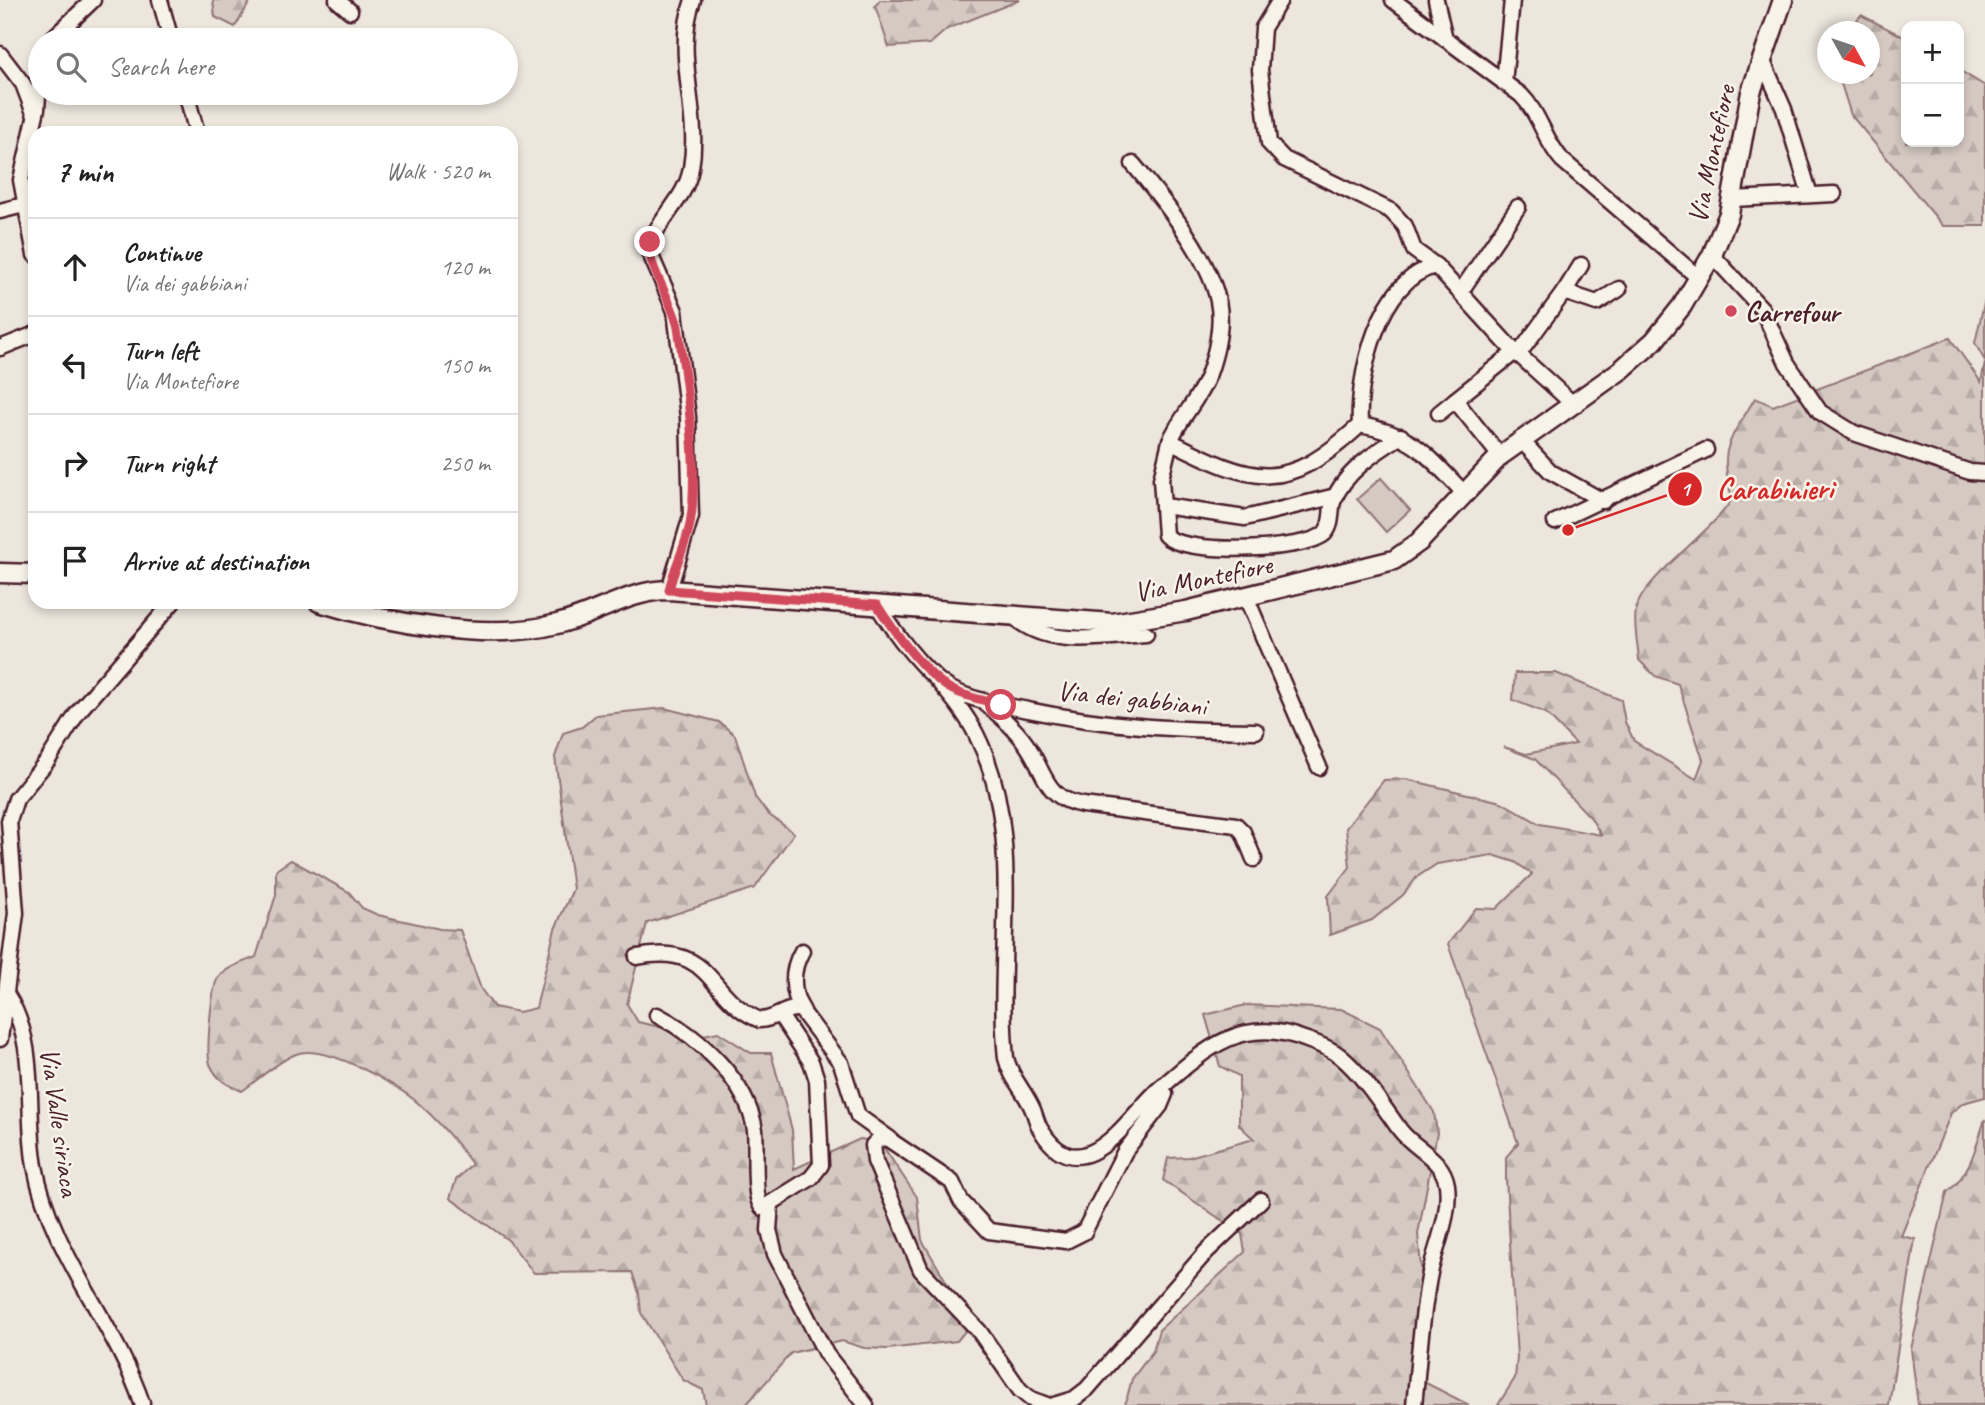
<!DOCTYPE html>
<meta charset="utf-8">
<style>
:root{--surface:#fff;--page:#f6f6f6;--text:#222;--muted:#767676;--line:#e0e0e0}
body{margin:0;font-family:Caveat,sans-serif;background:var(--page);color:var(--text)}
.controls{position:absolute;right:21px;top:21px;display:grid;overflow:hidden;border-radius:14px;box-shadow:0 4px 10px #0003}
.controls button{width:63px;height:63px;display:grid;place-items:center;padding:0;border:0;border-bottom:2px solid var(--line);background:var(--surface);color:var(--text);font:35px sans-serif}
.compass{position:absolute;left:1817px;top:21px;width:63px;height:63px;border-radius:50%;background:var(--surface);box-shadow:0 4px 10px #0003;rotate:130deg}
.stop{position:absolute;width:21px;height:21px;margin:-16px;border:5px solid #d1495b;border-radius:50%;background:#fff}
.stop.end{background:#d1495b;border-color:#fff;box-shadow:0 2px 7px #0008}
.list{margin:0;padding:0;list-style:none}
h2{display:flex;justify-content:space-between;align-items:center;height:91px;margin:0;padding:0 28px;font-size:30px}
h2 small{font-size:23px;font-weight:400;color:var(--muted)}
.list li{display:grid;grid-template-columns:46px 1fr auto;gap:21px;align-items:center;box-sizing:border-box;height:98px;padding:0 28px;border-top:2px solid var(--line)}
.list b{display:block;font-size:26px;white-space:nowrap}
.list p{margin:0;font-size:23px;white-space:nowrap;color:var(--muted)}
.list em{font-size:23px;font-style:normal;color:var(--muted)}
.icon{flex:none;width:38px;height:38px;fill:none;stroke:currentColor;stroke-width:2;stroke-linecap:round;stroke-linejoin:round}
.map{position:relative;flex:none;width:1985px;height:1405px;overflow:hidden}
.search{position:absolute;background:var(--surface);box-shadow:0 4px 10px #0003;left:28px;top:28px;width:490px;height:77px;display:flex;align-items:center;gap:18px;box-sizing:border-box;padding:0 24px;border-radius:38px;color:var(--muted);font-size:26px}
.panel{position:absolute;background:var(--surface);box-shadow:0 4px 10px #0003;left:28px;top:126px;width:490px;height:483px;border-radius:21px}
.map>svg:first-child{display:block}
.forest{fill:url(#forest-firs);stroke:#907476;stroke-width:2}
.garden{fill:#d5c9c2;stroke:#907476;stroke-width:2}
.lines{fill:none;stroke-linecap:round;stroke-linejoin:round}
.minor-casing{stroke:#4a1f2b;stroke-width:19}
.major-casing{stroke:#4a1f2b;stroke-width:23}
.minor{stroke:#f7f3e8;stroke-width:14}
.major{stroke:#f7f3e8;stroke-width:18}
.route{stroke:#d1495b;stroke-width:9}
.poi-dot{fill:#d1495b;stroke:#f7f3e8;stroke-width:2.5}
.labels{text-anchor:middle;dominant-baseline:central;stroke-width:5;stroke-linejoin:round;paint-order:stroke}
.street-label{font-size:28px;fill:#4a1f2b;stroke:#f7f3e8}
.poi-label{font-size:28px;font-weight:bold;fill:#4a1f2b;stroke:#f7f3e8;text-anchor:start}
.leader{fill:none;stroke:#d62828;stroke-width:2.5}
.callout-dot{fill:#d62828;stroke:#f7f3e8;stroke-width:2.5}
.mark-label{font-size:21px;text-anchor:middle;font-weight:bold;fill:#fff}
.callout-label{font-size:30px;text-anchor:middle;font-weight:bold;fill:#d62828;stroke:#f7f3e8;stroke-width:5;stroke-linejoin:round;paint-order:stroke}
</style>
<div class="map">
<svg width="1985" height="1405" viewBox="0 0 1985 1405">
<defs>
<pattern id="forest-firs" width="22" height="20" patternUnits="userSpaceOnUse" patternTransform="scale(1.75)"><rect width="22" height="20" fill="#d5c9c2"/><path d="M5 1l3.5 6h-7zM16 11l3.5 6h-7z" fill="#b8aca7"/></pattern>
</defs>
<rect width="100%" height="100%" fill="#ece6dd"/>
<filter id="ink" filterUnits="userSpaceOnUse"><feTurbulence type="fractalNoise" baseFrequency=".0143" numOctaves="2"/><feDisplacementMap in="SourceGraphic" scale="14" xChannelSelector="R" yChannelSelector="G"/><feConvolveMatrix kernelMatrix="1 2 1 2 8 2 1 2 1" color-interpolation-filters="sRGB"/></filter>
<g filter="url(#ink)">
<g class="forest">
<path d="M 213,0 L 251,0 L 235,27 L 215,17 Z"/>
<path d="M 880,0 L 1020,0 L 947,29 L 930,44 L 889,47 L 875,6 Z"/>
<path d="M 1861,15 L 1906,38 L 1906,142 L 1959,142 L 1959,70 L 1985,86 L 1985,226 L 1943,226 L 1851,115 L 1838,74 L 1870,74 L 1870,32 L 1848,31 Z"/>
<path d="M 1985,299 L 1985,361 L 1975,343 Z"/>
<path d="M 1950,338 L 1981,382 L 1985,363 L 1985,1097 L 1963,1103 L 1951,1113 L 1901,1236 L 1915,1239 L 1889,1405 L 1498,1405 L 1515,1378 L 1517,1357 L 1506,1179 L 1506,1157 L 1518,1143 L 1448,944 L 1476,908 L 1496,909 L 1532,874 L 1515,862 L 1493,855 L 1437,864 L 1417,877 L 1403,895 L 1372,920 L 1330,935 L 1328,896 L 1350,867 L 1346,828 L 1384,780 L 1405,779 L 1501,802 L 1540,824 L 1601,835 L 1591,818 L 1535,759 L 1504,747 L 1526,754 L 1576,744 L 1546,713 L 1513,700 L 1515,673 L 1556,673 L 1621,700 L 1625,722 L 1634,741 L 1696,779 L 1703,760 L 1678,684 L 1655,676 L 1639,660 C 1638,644 1633,625 1636,610 C 1641,579 1712,533 1732,499 C 1718,446 1729,443 1755,398 L 1773,406 Z"/>
<path d="M 664,708 L 719,722 L 735,735 L 755,797 L 768,814 L 794,833 L 755,888 L 647,923 L 627,1004 L 638,1022 L 699,1036 L 718,1032 L 751,1053 L 771,1053 L 792,1130 L 794,1169 L 860,1139 L 880,1142 L 917,1197 L 922,1240 L 971,1324 L 957,1341 L 888,1349 L 864,1348 L 842,1341 L 791,1353 L 746,1405 L 706,1405 L 703,1390 L 683,1380 L 641,1313 L 639,1293 L 632,1272 L 534,1273 L 508,1240 L 450,1198 L 456,1180 L 472,1164 C 456,1142 439,1121 418,1103 C 397,1084 324,1043 296,1054 C 278,1061 259,1079 242,1091 C 227,1085 217,1080 210,1064 C 206,1054 211,988 218,978 C 226,967 244,962 256,957 L 276,895 L 276,870 L 291,860 L 349,892 L 362,908 L 378,915 L 440,929 L 460,930 L 481,989 L 494,1007 L 519,1012 L 536,1008 L 555,929 L 573,889 L 555,757 L 563,733 L 582,727 L 596,715 Z"/>
<path d="M 1246,1005 L 1341,1009 L 1380,1028 L 1434,1112 L 1437,1133 L 1418,1234 L 1422,1279 L 1418,1379 L 1469,1405 L 1125,1405 L 1132,1379 L 1153,1351 L 1159,1330 L 1245,1252 L 1242,1234 L 1163,1180 L 1168,1158 L 1189,1157 L 1254,1139 L 1239,1125 L 1239,1076 L 1220,1066 L 1205,1015 Z"/>
<path d="M 1985,1119 L 1985,1405 L 1918,1405 L 1911,1349 L 1947,1192 C 1971,1174 1976,1146 1985,1119 Z"/>
</g>
<path class="garden" d="M 1381,478 L 1410,510 L 1386,532 L 1357,499 Z"/>
<g class="lines">
<g class="minor-casing">
<g id="minor">
<path d="M 160,0 L 171,40"/>
<path d="M 337,0 L 350,11"/>
<path d="M 1280,0 L 1263,28 L 1260,70 L 1269,143 L 1284,159 L 1391,211 L 1405,226 L 1414,250 L 1436,266"/>
<path d="M 1393,0 L 1521,95 C 1540,114 1544,140 1562,160 L 1700,279"/>
<path d="M 1436,0 L 1445,39"/>
<path d="M 51,40 L 93,0"/>
<path d="M 0,54 L 23,84 L 34,113"/>
<path d="M 1761,57 L 1784,109 L 1810,195"/>
<path d="M 1504,83 L 1512,0"/>
<path d="M 186,93 L 197,133"/>
<path d="M 1133,164 C 1162,198 1209,257 1218,301 C 1223,324 1216,354 1208,376 C 1199,399 1180,418 1170,441"/>
<path d="M 1732,199 L 1834,194"/>
<path d="M 0,211 L 24,205"/>
<path d="M 35,255 L 21,180 L 37,109 L 40,68"/>
<path d="M 1712,255 L 1762,309 L 1787,363 L 1820,412 L 1854,433 L 1970,472 L 1985,473"/>
<path d="M 1461,291 L 1518,207"/>
<path d="M 1564,292 L 1581,265"/>
<path d="M 0,348 L 35,334"/>
<path d="M 1518,355 L 1564,292 L 1597,303 L 1619,289"/>
<path d="M 1439,413 L 1455,400"/>
<path d="M 1360,425 C 1357,376 1379,278 1436,266 L 1508,345 L 1573,404"/>
<path d="M 1401,436 C 1377,451 1343,473 1333,502 C 1330,512 1333,524 1325,533 C 1306,552 1181,555 1165,535 L 1161,479 L 1170,441 C 1255,484 1284,495 1360,425 C 1413,434 1428,456 1464,493"/>
<path d="M 1520,439 L 1551,472 L 1603,501"/>
<path d="M 1500,456 L 1455,400 L 1515,352"/>
<path d="M 1164,506 L 1245,518 L 1336,496"/>
<path d="M 1555,522 L 1706,450"/>
<path d="M 669,590 L 691,516 L 688,417 L 675,311 L 648,249 C 657,219 686,200 691,168 C 701,112 673,55 693,0"/>
<path d="M 1246,597 L 1319,767"/>
<path d="M 877,605 C 892,629 925,675 951,689 C 973,701 1003,705 1028,710 C 1104,726 1179,730 1256,731"/>
<path d="M 1013,616 C 1047,649 1103,637 1146,634"/>
<path d="M 932,674 C 948,693 965,712 976,734 C 1026,833 995,953 1006,1058 C 1011,1079 1025,1091 1033,1110 C 1036,1117 1037,1124 1041,1130 C 1081,1196 1128,1118 1157,1091 L 1165,1094 L 1160,1106 L 1125,1151 L 1084,1232 L 1066,1241 L 989,1231 L 961,1201 L 952,1182 L 888,1139 L 880,1138 L 873,1145 L 875,1161 L 921,1270 L 979,1331 L 1020,1390 L 1031,1399 L 1047,1405"/>
<path d="M 986,704 C 1001,716 1015,728 1026,744 C 1046,772 1044,799 1083,805 L 1236,825 L 1243,832 L 1254,859"/>
<path d="M 802,951 C 791,970 791,993 803,1011"/>
<path d="M 637,957 C 715,942 706,998 760,1020 C 776,1020 788,1005 801,1010 L 841,1063 L 858,1116 L 890,1139"/>
<path d="M 7,995 C 39,1045 25,1110 35,1166 C 50,1252 114,1321 142,1403"/>
<path d="M 657,1015 C 700,1037 747,1081 755,1130 C 757,1146 752,1201 763,1208 L 811,1178 L 821,1165 L 817,1080 L 811,1062 L 780,1015"/>
<path d="M 0,1039 L 16,913 L 9,821 L 16,799 L 48,760 L 78,712 L 173,602"/>
<path d="M 1157,1091 C 1205,1049 1242,1014 1307,1040 C 1319,1044 1330,1048 1340,1056 C 1364,1076 1382,1105 1400,1130 C 1415,1150 1443,1158 1447,1185 C 1451,1214 1436,1245 1430,1273 C 1421,1316 1419,1361 1414,1405"/>
<path d="M 771,1204 L 769,1230 L 775,1254 L 826,1354 L 866,1405"/>
<path d="M 1054,1405 L 1074,1399 L 1087,1389 L 1206,1252 L 1261,1200"/>
</g>
</g>
<g class="major-casing">
<g id="major">
<path d="M 0,573 L 35,574"/>
<path d="M 319,602 C 387,623 489,642 557,624 C 595,615 630,590 669,590 L 1112,623 L 1186,611 L 1394,560 L 1419,542 L 1500,456 L 1621,370 L 1654,341 L 1682,306 L 1712,255 L 1729,214 L 1751,92 L 1783,0"/>
</g>
</g>
<use href="#minor" class="minor"/>
<use href="#major" class="major"/>
</g>
</g>
<g class="lines" filter="url(#ink)">
<path class="route" d="M 650,242 C 644,260 674,304 678,327 C 686,383 700,468 690,524 C 686,546 674,567 669,590 L 877,605 C 893,630 923,672 949,688 C 964,697 984,700 1001,705"/>
</g>
<circle class="poi-dot" cx="1731" cy="311" r="7"/>
<g class="labels">
<g class="street-label">
<text transform="translate(1711 154) rotate(-78)">Via Montefiore</text>
<text transform="translate(1203 578) rotate(-12)">Via Montefiore</text>
<text transform="translate(1132 698) rotate(6)">Via dei gabbiani</text>
<text transform="translate(60 1122) rotate(82)">Via Valle siriaca</text>
</g>
<g class="poi-label">
<text x="1745" y="311">Carrefour</text>
</g>
</g>
<path class="leader" d="M1568 530L1685 489"/>
<g class="callout-dot">
<circle cx="1568" cy="530" r="7"/>
<circle cx="1685" cy="489" r="18"/>
</g>
<g class="mark-label">
<text x="1685" y="496">1</text>
</g>
<g class="callout-label">
<text x="1775" y="499">Carabinieri</text>
</g>
</svg>
<div class="controls">
<button>+</button>
<button>−</button>
</div>
<svg class="compass" viewBox="-18 -18 36 36"><path d="M0-13l5 13h-10z" fill="#e53935"/><path d="M0 13l5-13h-10z" fill="#767676"/></svg>
<div class="stop" style="left:1001px;top:705px"></div>
<div class="stop end" style="left:650px;top:242px"></div>
<div class="search"><svg class="icon" aria-label="search" viewBox="0 0 24 24"><circle cx="10" cy="10" r="6"/><path d="M15 15l6 6"/></svg>Search here</div>
<section class="panel">
<h2>7 min<small>Walk · 520 m</small></h2>
<ul class="list">
<li><svg class="icon" aria-label="ahead" viewBox="0 0 24 24"><path d="M12 20V5M6 11l6-6 6 6"/></svg><div><b>Continue</b><p>Via dei gabbiani</p></div><em>120 m</em></li>
<li><svg class="icon" aria-label="left" viewBox="0 0 24 24"><path d="M17 20v-9H6M10 6l-5 5 5 5"/></svg><div><b>Turn left</b><p>Via Montefiore</p></div><em>150 m</em></li>
<li><svg class="icon" aria-label="right" viewBox="0 0 24 24"><path d="M7 20v-9h11M14 6l5 5-5 5"/></svg><div><b>Turn right</b></div><em>250 m</em></li>
<li><svg class="icon" aria-label="arrive" viewBox="0 0 24 24"><path d="M6 21V4h12l-3 4 3 4H6"/></svg><div><b>Arrive at destination</b></div></li>
</ul>
</section>
</div>
